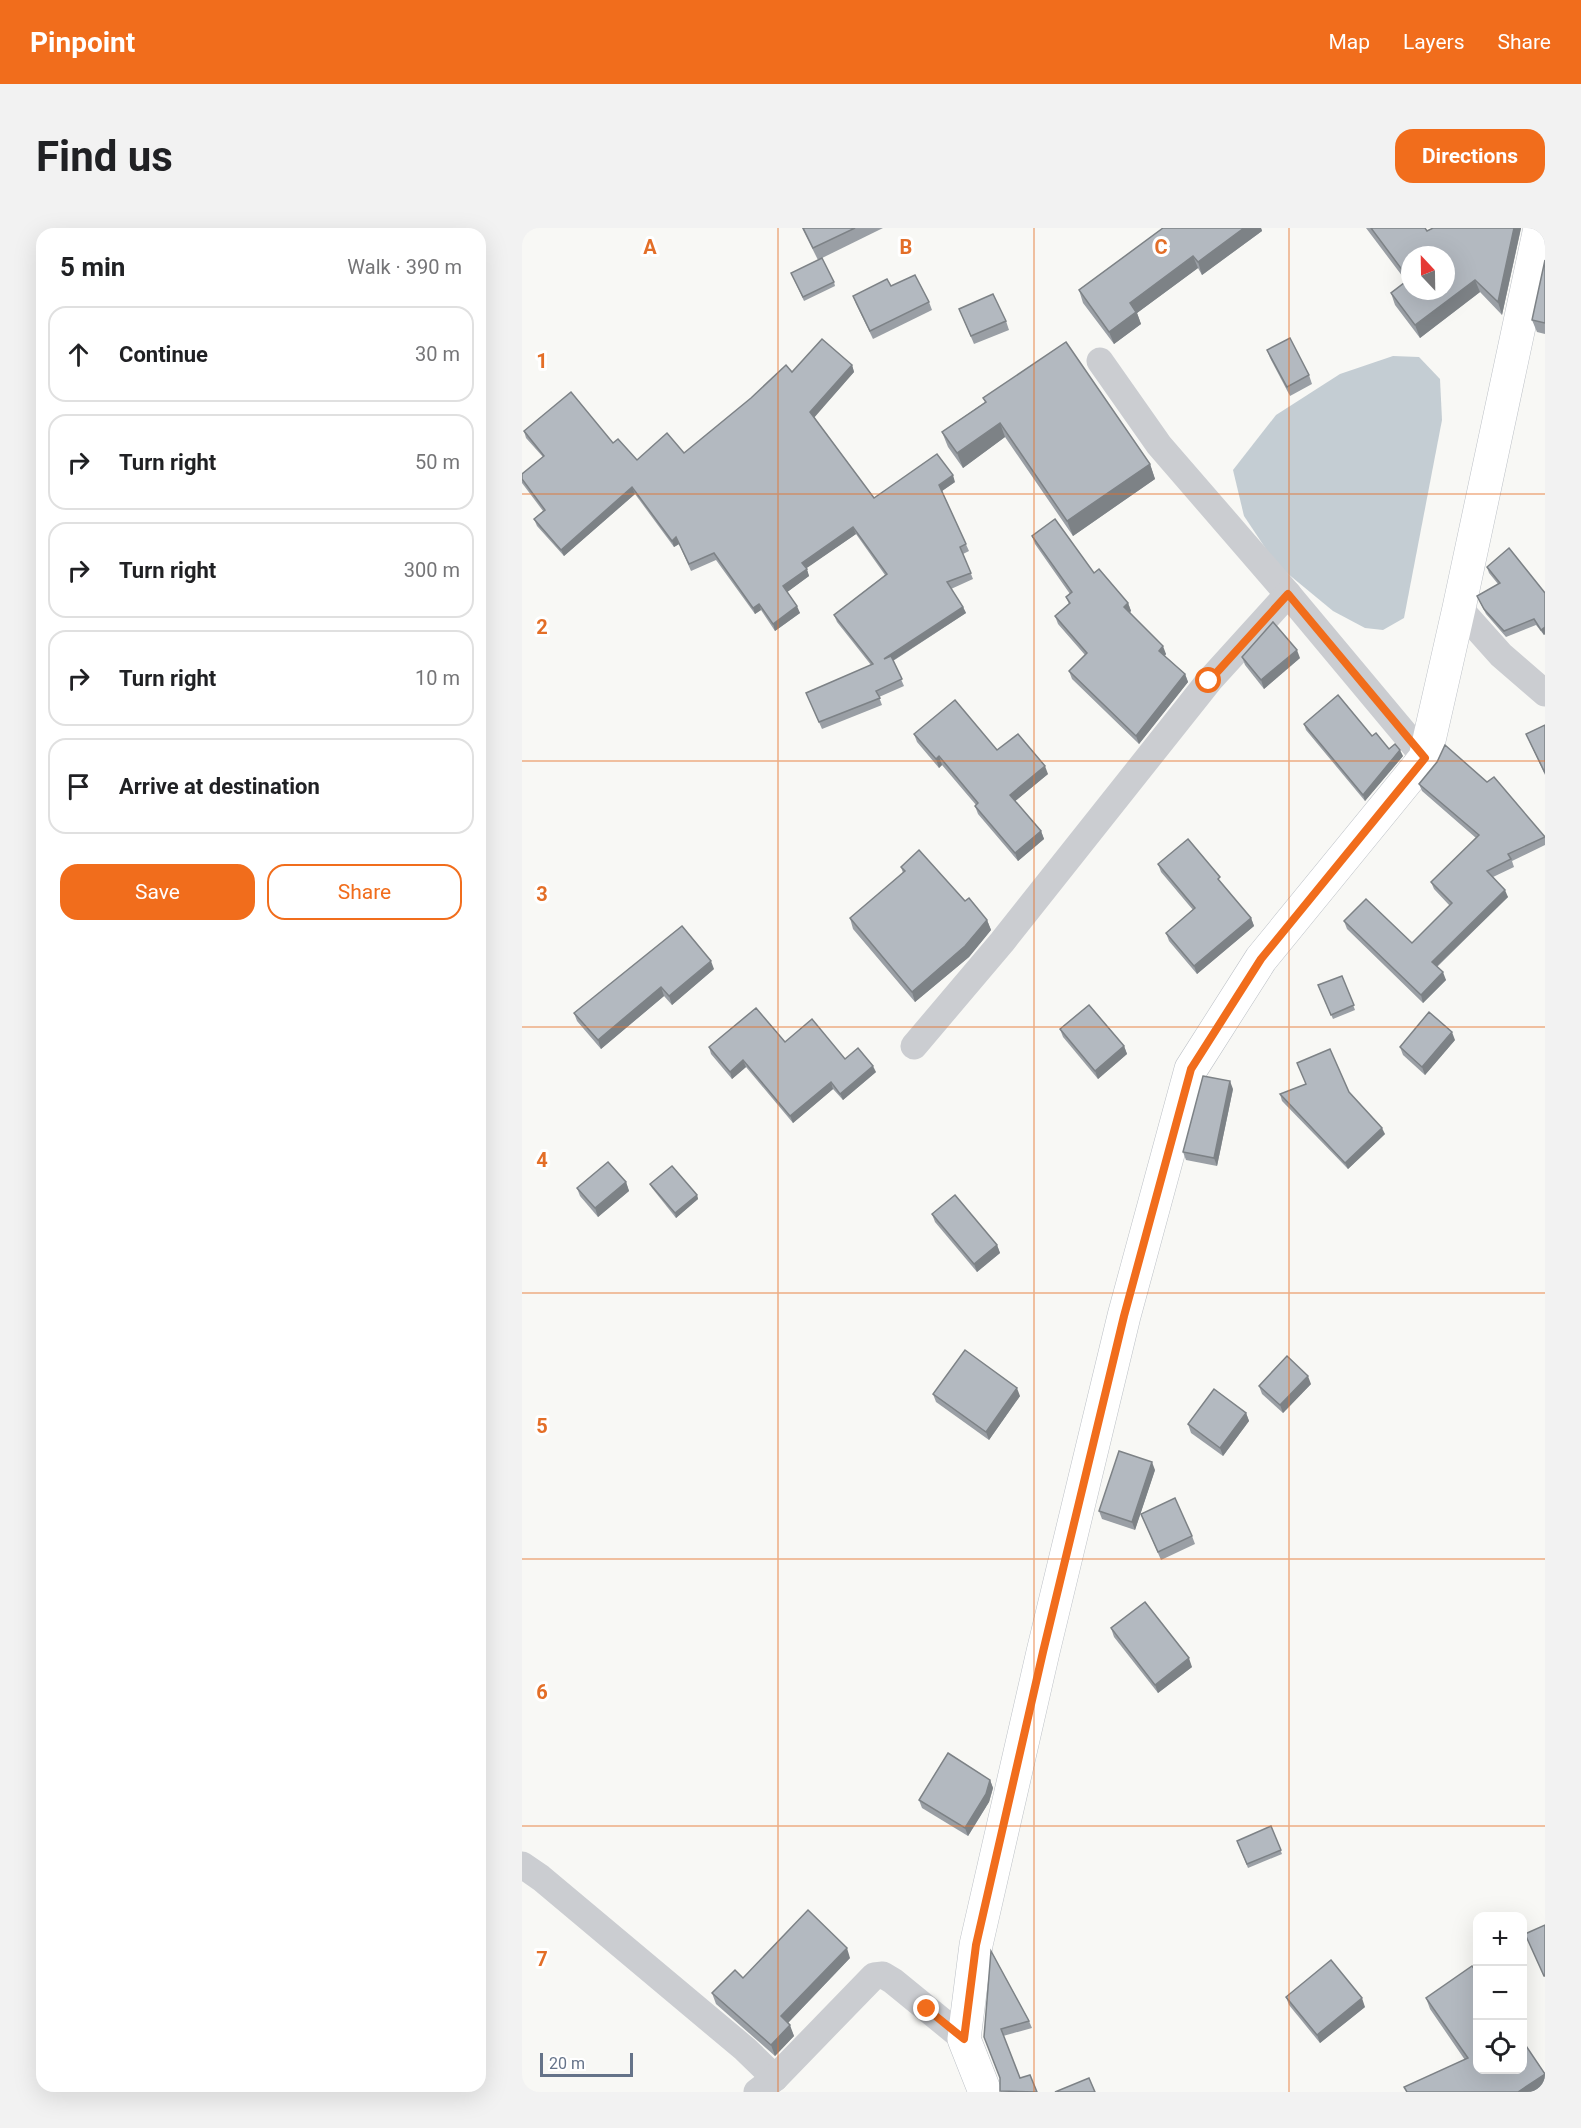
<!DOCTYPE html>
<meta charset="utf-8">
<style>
:root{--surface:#fff;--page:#f2f2f2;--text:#202124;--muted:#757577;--line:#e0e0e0;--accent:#f16d1c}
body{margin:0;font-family:Roboto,sans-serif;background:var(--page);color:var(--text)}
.controls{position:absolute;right:18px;bottom:18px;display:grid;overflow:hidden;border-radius:12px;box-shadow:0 6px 24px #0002}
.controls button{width:54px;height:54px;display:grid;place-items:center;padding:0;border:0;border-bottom:2px solid var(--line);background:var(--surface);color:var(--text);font:30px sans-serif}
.compass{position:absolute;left:879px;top:18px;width:54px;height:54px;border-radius:50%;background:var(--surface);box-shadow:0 6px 24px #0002;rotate:338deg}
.scale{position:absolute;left:18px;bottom:15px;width:93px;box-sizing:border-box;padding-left:6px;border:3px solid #657389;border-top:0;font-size:16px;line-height:21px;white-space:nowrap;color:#657389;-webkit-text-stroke:4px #fff;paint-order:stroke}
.stop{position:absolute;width:18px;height:18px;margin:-14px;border:4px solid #f16d1c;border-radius:50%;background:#fff}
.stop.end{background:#f16d1c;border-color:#fff;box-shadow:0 2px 6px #0008}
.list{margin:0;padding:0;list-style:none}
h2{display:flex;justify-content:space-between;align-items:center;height:78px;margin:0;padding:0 24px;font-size:26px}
h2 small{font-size:20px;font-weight:400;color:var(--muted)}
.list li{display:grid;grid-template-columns:39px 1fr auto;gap:18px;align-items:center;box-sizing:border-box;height:96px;margin:0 12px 12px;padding:0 12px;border:2px solid var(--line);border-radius:18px}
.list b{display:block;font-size:22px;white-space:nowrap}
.list em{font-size:20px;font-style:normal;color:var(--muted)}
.actions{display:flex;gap:12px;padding:18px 24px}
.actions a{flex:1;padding:14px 0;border:2px solid var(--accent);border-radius:18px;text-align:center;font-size:21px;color:var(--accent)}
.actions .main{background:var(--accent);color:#fff}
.icon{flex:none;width:33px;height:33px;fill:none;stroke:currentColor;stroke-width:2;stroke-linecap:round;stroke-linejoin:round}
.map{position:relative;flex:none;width:1023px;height:1864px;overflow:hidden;border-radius:18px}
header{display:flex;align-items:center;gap:36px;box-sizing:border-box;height:84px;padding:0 30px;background:var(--accent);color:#fff}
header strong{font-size:28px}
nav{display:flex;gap:33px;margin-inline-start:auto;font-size:21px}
.intro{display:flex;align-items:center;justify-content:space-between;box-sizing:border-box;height:144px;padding:0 36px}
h1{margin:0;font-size:42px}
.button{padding:15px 27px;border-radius:18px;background:var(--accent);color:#fff;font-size:21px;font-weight:700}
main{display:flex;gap:36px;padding:0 36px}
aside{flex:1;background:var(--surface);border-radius:18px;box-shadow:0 6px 24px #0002}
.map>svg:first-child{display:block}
.water{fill:#c4cdd3}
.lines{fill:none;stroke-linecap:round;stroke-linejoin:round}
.secondary-casing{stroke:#bcc0c6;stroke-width:34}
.minor{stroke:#cbcdd1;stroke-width:27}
.secondary{stroke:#fff;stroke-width:33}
.wall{fill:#9a9fa5}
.shaded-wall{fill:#7d8286}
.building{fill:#b3b9c0;stroke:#7d8286;stroke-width:1.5;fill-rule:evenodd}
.route{stroke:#f16d1c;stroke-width:8}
.grid{fill:none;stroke:#e36e27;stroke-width:1.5;stroke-opacity:0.55}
.grid-label{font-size:20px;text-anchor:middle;font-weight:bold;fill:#e36e27;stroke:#fff;stroke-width:6;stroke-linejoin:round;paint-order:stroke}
</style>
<header>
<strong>Pinpoint</strong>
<nav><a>Map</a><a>Layers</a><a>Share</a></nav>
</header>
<div class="intro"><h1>Find us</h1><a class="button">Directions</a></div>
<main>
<aside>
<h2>5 min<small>Walk · 390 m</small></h2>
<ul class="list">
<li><svg class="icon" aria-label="ahead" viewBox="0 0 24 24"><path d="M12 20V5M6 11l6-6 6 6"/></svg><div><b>Continue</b></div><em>30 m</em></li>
<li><svg class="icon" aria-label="right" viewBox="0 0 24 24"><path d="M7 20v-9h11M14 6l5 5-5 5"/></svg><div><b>Turn right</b></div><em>50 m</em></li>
<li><svg class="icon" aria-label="right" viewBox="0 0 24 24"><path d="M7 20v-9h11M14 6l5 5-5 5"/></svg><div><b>Turn right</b></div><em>300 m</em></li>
<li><svg class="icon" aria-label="right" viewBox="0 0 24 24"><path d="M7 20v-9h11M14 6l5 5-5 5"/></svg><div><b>Turn right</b></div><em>10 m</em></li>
<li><svg class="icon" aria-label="arrive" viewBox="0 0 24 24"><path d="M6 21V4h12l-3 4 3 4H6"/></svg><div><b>Arrive at destination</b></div></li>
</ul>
<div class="actions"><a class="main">Save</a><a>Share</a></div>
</aside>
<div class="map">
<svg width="1023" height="1864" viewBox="0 0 1023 1864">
<rect width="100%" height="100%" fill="#f8f8f5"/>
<path class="water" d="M 871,128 L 897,129 L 918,151 L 920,192 L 882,390 L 861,402 L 843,400 L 811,383 L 754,336 L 722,288 L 711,242 L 754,187 L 818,146 Z"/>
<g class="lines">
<g class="secondary-casing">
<path id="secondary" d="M 463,1864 L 442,1811 L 454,1717 L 521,1424 L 602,1088 L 669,841 L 739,731 L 903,530 L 937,380 L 1018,0"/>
</g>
<g class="minor">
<path d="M 578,133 L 637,217 L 766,366 L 903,530"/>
<path d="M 937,380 L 979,427 L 1023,465"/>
<path d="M 392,818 L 480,714 L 687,453 L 766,366"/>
<path d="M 0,1637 L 19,1650 L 223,1821 L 253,1850"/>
<path d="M 235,1864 L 253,1850 L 352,1748 L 361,1747 L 371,1753 L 442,1811"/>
</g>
<use href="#secondary" class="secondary"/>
</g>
<g class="wall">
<path d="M 280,0 L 361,0 L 296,32 Z"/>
<path d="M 641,0 L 739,0 L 740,3 L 680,47 L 676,40 L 615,85 L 619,96 L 592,116 L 561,75 L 557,62 Z"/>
<path d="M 844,0 L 903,0 L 905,3 L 999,0 L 980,87 L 958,64 L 898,110 L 873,77 L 869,65 L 884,53 Z"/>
<path d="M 1023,32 L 1023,106 L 1015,104 L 1010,92 Z"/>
<path d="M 269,45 L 312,54 L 313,58 L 282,73 Z"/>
<path d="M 369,58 L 407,74 L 410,82 L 351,111 L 334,76 L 331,68 Z"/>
<path d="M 437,81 L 484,93 L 487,102 L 452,116 Z"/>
<path d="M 745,122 L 787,147 L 790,156 L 768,168 L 748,130 Z"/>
<path d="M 330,137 L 332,144 L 292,189 L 352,270 L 433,254 L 420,263 L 447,323 L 441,326 L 451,351 L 429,361 L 441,379 L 444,385 L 371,433 L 382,458 L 357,469 L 360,477 L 300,501 L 284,465 L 349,437 L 315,394 L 312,387 L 363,347 L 334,306 L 284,340 L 287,348 L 265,364 L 278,385 L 253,403 L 239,382 L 233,386 L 194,332 L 169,343 L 157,316 L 152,319 L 113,266 L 42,328 L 15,298 L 12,291 L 21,283 L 0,255 L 0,246 L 21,229 L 4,210 L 2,203 L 91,215 L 115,232 L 162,225 L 270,144 Z"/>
<path d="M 461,170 L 628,236 L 633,251 L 551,308 L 483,209 L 441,240 L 426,219 L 420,204 L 463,174 Z"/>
<path d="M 510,308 L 572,345 L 606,375 L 609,383 L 608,384 L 644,426 L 643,428 L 663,446 L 666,454 L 617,516 L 550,451 L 547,443 L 563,427 L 536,396 L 533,388 L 547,376 L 544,369 L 548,366 L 513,316 Z"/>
<path d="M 965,339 L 1023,365 L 1023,406 L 1022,407 L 1014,397 L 984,409 L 964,386 L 955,368 L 976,356 L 967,345 Z"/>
<path d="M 720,429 L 778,430 L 742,461 L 723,437 Z"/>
<path d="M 782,496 L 850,508 L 867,521 L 881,528 L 843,573 L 784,502 Z"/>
<path d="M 1023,497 L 1023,547 L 1004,506 Z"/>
<path d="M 392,506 L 475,522 L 526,546 L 493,573 L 519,603 L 522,611 L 496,633 L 456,586 L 453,578 L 454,577 L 420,537 L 417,540 L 395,514 Z"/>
<path d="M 897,556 L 1023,609 L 1023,617 L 990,633 L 992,639 L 971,649 L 986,669 L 915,739 L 924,752 L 901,775 L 825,701 L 822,693 L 890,715 L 928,678 L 912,661 L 909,654 L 954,610 L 900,563 Z"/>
<path d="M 636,636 L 701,657 L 729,690 L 732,698 L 675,746 L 647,713 L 644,705 L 671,682 L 639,644 Z"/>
<path d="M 379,639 L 443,673 L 465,692 L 469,702 L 447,729 L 393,774 L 331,701 L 328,690 L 381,645 Z"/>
<path d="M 192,741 L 150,777 L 142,768 L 79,821 L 55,793 L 52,785 Z"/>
<path d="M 820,748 L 833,782 L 811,791 L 796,757 Z"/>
<path d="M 538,801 L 602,818 L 605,826 L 576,851 L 541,809 Z"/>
<path d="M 933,812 L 903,847 L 881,827 L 878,819 Z"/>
<path d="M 263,814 L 323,831 L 354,844 L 321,872 L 311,861 L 271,895 L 224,839 L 210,851 L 189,826 L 187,819 Z"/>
<path d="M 711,861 L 695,938 L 664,932 L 661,924 Z"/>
<path d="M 758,866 L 863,906 L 826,941 L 760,873 Z"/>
<path d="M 104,954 L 107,963 L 76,989 L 58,968 L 55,960 Z"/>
<path d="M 128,956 L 175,967 L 176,971 L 154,990 L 130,960 Z"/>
<path d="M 410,986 L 475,1017 L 478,1025 L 455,1044 L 413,994 Z"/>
<path d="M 789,1156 L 761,1185 L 740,1166 L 737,1158 Z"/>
<path d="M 411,1166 L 498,1168 L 467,1212 L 414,1174 Z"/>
<path d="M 724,1185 L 727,1193 L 701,1228 L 669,1205 L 666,1196 Z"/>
<path d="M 633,1242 L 613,1302 L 580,1291 L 577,1283 Z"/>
<path d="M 619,1286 L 670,1308 L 673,1316 L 639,1332 Z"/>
<path d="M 589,1400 L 670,1439 L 636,1465 L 592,1409 Z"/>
<path d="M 468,1552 L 471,1560 L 467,1574 L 446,1608 L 400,1580 L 397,1572 Z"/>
<path d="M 749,1598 L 760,1626 L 726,1640 L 715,1613 Z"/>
<path d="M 469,1723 L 507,1793 L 510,1800 L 481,1808 L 498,1850 L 515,1864 L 478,1851 Z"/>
<path d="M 328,1730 L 266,1795 L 272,1808 L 253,1828 L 194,1776 L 190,1765 L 221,1750 Z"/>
<path d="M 764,1769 L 843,1779 L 798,1815 L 767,1777 Z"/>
<path d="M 904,1770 L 1023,1845 L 1023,1860 L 1017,1864 L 884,1864 L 943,1832 L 908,1781 Z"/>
</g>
<g class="shaded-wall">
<path d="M 722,0 L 739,0 L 740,3 L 680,47 L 676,34 Z"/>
<path d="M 992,0 L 999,0 L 980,87 L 976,74 Z"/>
<path d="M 671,28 L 676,40 L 615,85 L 619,96 L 592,116 L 587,104 L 608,75 Z"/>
<path d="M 953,52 L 958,64 L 898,110 L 893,97 Z"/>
<path d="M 330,137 L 332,144 L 291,191 L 288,184 Z"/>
<path d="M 478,195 L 483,209 L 441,240 L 435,225 Z"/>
<path d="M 628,236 L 633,251 L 551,308 L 545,293 Z"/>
<path d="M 431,247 L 433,254 L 420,263 L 417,257 Z"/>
<path d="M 110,259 L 113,266 L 42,328 L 39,322 Z"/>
<path d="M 331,299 L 334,306 L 282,342 L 280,335 Z"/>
<path d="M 154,309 L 157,316 L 152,319 L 150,313 Z"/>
<path d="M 285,341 L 287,348 L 264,365 L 261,358 Z"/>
<path d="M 606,375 L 609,383 L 605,387 L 602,379 Z"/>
<path d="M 237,376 L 239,382 L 233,386 L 231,380 Z"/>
<path d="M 275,378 L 278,385 L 253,403 L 251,396 Z"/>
<path d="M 441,379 L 444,385 L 364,437 L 362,431 Z"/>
<path d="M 1023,399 L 1023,406 L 1022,407 L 1019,402 Z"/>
<path d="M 641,418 L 644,426 L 640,431 L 637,423 Z"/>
<path d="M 775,422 L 778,430 L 742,461 L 739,452 Z"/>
<path d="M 663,446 L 666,454 L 617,516 L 614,508 Z"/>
<path d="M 878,522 L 881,528 L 843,573 L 841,567 Z"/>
<path d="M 417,528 L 420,537 L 417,540 L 414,531 Z"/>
<path d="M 523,538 L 526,546 L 491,575 L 488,567 Z"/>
<path d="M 519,603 L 522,611 L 496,633 L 493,625 Z"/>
<path d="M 983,662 L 986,669 L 912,741 L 910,734 Z"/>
<path d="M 729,690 L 732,698 L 675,746 L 672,738 Z"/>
<path d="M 465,692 L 469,702 L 447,729 L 393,774 L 390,764 Z"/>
<path d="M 189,733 L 192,741 L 150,777 L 147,768 Z"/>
<path d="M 921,744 L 924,752 L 901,775 L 899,767 Z"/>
<path d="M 139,759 L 142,768 L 79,821 L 76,812 Z"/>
<path d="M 930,804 L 933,812 L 903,847 L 900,839 Z"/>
<path d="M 602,818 L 605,826 L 576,851 L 573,843 Z"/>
<path d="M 221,832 L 224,839 L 210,851 L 208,844 Z"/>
<path d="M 351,838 L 354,844 L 321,872 L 318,866 Z"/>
<path d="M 708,853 L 711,861 L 695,938 L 692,930 Z"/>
<path d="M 309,854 L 311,861 L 271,895 L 268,888 Z"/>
<path d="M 860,900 L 863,906 L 826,941 L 823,935 Z"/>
<path d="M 104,954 L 107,963 L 76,989 L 73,980 Z"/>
<path d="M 175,967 L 176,971 L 154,990 L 153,985 Z"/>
<path d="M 475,1017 L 478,1025 L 455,1044 L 452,1036 Z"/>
<path d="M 786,1148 L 789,1156 L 761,1185 L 758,1177 Z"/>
<path d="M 495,1160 L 498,1168 L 467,1212 L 464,1204 Z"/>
<path d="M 724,1185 L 727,1193 L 701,1228 L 698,1220 Z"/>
<path d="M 630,1234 L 633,1242 L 613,1302 L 610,1294 Z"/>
<path d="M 667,1430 L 670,1439 L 636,1465 L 633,1457 Z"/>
<path d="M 468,1552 L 471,1560 L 467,1574 L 446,1608 L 443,1600 Z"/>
<path d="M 325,1720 L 328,1730 L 263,1798 L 259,1788 Z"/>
<path d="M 840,1770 L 843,1779 L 798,1815 L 795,1807 Z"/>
<path d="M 268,1797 L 272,1808 L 253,1828 L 249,1817 Z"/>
<path d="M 1023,1846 L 1023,1860 L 1017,1864 L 996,1864 Z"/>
</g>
<g class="building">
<path d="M 281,0 L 333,0 L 291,20 Z"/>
<path d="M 641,0 L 722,0 L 676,34 L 671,28 L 608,75 L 614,84 L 587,104 L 557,62 Z"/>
<path d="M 849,0 L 903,0 L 905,3 L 911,0 L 992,0 L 976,74 L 953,52 L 893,97 L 869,65 L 887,51 ZM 888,27 L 924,27 L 924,63 L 888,63 Z"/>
<path d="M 300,30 L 312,54 L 281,69 L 269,45 Z"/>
<path d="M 1023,32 L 1023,95 L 1010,92 Z"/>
<path d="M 393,47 L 407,74 L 348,103 L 331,68 L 365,51 L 369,58 Z"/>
<path d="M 471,66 L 484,93 L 449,108 L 437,81 Z"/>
<path d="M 768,110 L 787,147 L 765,159 L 745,122 Z"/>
<path d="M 300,111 L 330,137 L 288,184 L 352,270 L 415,226 L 431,247 L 417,257 L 444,316 L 438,319 L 449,345 L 425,354 L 441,379 L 362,431 L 369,428 L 380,451 L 354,463 L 358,470 L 297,494 L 284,465 L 351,436 L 312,387 L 365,346 L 331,299 L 280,335 L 285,341 L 261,358 L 275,378 L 251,396 L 237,376 L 231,380 L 192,325 L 167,336 L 154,309 L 150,313 L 110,259 L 39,322 L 12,291 L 23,282 L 0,251 L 0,246 L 22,228 L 2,203 L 49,164 L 91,215 L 96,211 L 115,232 L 145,205 L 162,225 L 229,170 L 264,137 L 270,144 Z"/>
<path d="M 544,114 L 628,236 L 545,293 L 478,195 L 435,225 L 420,204 L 464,174 L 461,170 Z"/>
<path d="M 533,291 L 572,345 L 577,341 L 606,375 L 602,379 L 641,418 L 637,423 L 663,446 L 614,508 L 547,443 L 565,425 L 533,388 L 548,375 L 544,369 L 550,364 L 510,308 Z"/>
<path d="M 987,320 L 1023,365 L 1023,399 L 1019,402 L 1012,391 L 982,403 L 962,381 L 955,368 L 978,355 L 965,339 Z"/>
<path d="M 751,394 L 775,422 L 739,452 L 720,429 Z"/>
<path d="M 816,467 L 850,508 L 854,505 L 867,521 L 873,516 L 878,522 L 841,567 L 782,496 Z"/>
<path d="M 433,472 L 475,522 L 496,506 L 523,538 L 488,567 L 519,603 L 493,625 L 453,578 L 456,575 L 417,528 L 414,531 L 392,506 Z"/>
<path d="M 1023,497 L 1023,545 L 1004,506 Z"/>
<path d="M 923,517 L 965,554 L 972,549 L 1023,609 L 986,626 L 989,631 L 965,643 L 983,662 L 910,734 L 921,744 L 899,767 L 822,693 L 844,671 L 890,715 L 930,675 L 909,654 L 957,607 L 897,556 L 915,534 Z"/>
<path d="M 666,611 L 698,649 L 696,651 L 729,690 L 672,738 L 644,705 L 673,680 L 636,636 Z"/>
<path d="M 397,622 L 443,673 L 447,670 L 465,692 L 443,718 L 390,764 L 328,690 L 383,643 L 379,639 Z"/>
<path d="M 160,698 L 189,733 L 147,768 L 139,759 L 76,812 L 52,785 Z"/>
<path d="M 820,748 L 832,777 L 809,787 L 796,757 Z"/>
<path d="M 567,777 L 602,818 L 573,843 L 538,801 Z"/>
<path d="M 234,780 L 263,814 L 290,791 L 323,831 L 336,820 L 351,838 L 318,866 L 309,854 L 268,888 L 221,832 L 208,844 L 187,819 Z"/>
<path d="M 907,784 L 930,804 L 900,839 L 878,819 Z"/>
<path d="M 808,821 L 827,864 L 860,900 L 823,935 L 758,866 L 784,856 L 775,835 Z"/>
<path d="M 681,848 L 708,853 L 692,930 L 661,924 Z"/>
<path d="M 86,934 L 104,954 L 73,980 L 55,960 Z"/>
<path d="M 150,938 L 175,967 L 153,985 L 128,956 Z"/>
<path d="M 433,967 L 475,1017 L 452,1036 L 410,986 Z"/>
<path d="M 443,1122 L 495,1160 L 464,1204 L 411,1166 Z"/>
<path d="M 765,1128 L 786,1148 L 758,1177 L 737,1158 Z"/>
<path d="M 692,1161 L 724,1185 L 698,1220 L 666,1196 Z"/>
<path d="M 597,1223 L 630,1234 L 610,1294 L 577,1283 Z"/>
<path d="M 653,1270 L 670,1308 L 636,1324 L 619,1286 Z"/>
<path d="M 623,1374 L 667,1430 L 633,1457 L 589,1400 Z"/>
<path d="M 426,1525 L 468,1552 L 464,1566 L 443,1600 L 397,1572 Z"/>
<path d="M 749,1598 L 759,1622 L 725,1636 L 715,1613 Z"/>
<path d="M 286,1682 L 325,1720 L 259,1788 L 268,1797 L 249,1817 L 190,1765 L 213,1742 L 221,1750 Z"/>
<path d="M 1023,1697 L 1023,1748 L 1022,1748 L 1003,1706 Z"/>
<path d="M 469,1723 L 507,1793 L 479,1801 L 498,1850 L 508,1847 L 515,1864 L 478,1863 L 478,1850 L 462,1809 Z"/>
<path d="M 809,1732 L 840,1770 L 795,1807 L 764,1769 Z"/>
<path d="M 950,1738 L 956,1746 L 956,1842 L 1000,1842 L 1000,1812 L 1023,1846 L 996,1864 L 885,1864 L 882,1859 L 946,1830 L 904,1770 Z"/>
<path d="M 567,1850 L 573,1864 L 533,1864 Z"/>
</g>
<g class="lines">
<path class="route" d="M 405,1781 L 442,1811 L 454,1717 L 521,1424 L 602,1088 L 669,841 L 739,731 L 903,530 L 766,366 L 687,453"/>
</g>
<path class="grid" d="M 256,0 L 256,1864M 512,0 L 512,1864M 767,0 L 767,1864M 0,266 L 1023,266M 0,533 L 1023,533M 0,799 L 1023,799M 0,1065 L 1023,1065M 0,1331 L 1023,1331M 0,1598 L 1023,1598"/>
<g class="grid-label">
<text x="128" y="26">A</text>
<text x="384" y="26">B</text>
<text x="639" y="26">C</text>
<text x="20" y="140">1</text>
<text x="20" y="406">2</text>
<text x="20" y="673">3</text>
<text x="20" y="939">4</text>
<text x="20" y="1205">5</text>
<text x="20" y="1471">6</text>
<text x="20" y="1738">7</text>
</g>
</svg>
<div class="controls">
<button>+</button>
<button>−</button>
<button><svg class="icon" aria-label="locate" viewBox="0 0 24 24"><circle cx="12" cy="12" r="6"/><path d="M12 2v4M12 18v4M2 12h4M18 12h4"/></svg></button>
</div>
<svg class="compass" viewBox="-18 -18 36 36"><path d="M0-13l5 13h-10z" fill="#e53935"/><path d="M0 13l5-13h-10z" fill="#757577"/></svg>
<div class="scale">20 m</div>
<div class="stop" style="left:687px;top:453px"></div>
<div class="stop end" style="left:405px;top:1781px"></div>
</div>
</main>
